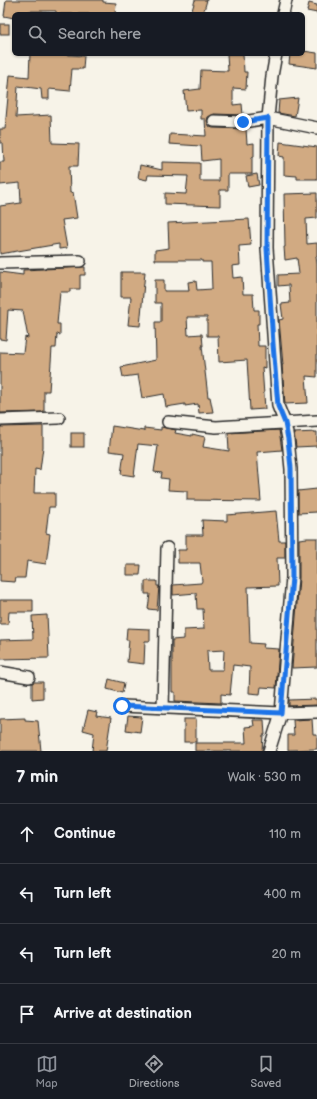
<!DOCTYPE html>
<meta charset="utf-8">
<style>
:root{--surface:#171b24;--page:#20242c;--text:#f1f3f6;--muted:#9ea1a6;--line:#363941;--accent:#8c9099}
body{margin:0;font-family:"Balsamiq Sans",sans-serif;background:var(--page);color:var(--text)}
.stop{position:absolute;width:12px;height:12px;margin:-9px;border:3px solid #1a73e8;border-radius:50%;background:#fff}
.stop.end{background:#1a73e8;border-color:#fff;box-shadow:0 1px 4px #0008}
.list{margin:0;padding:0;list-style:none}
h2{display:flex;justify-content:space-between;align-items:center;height:52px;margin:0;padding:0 16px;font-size:17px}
h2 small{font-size:13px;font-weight:400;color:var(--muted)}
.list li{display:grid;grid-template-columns:26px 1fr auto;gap:12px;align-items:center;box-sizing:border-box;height:60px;padding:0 16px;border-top:1px solid var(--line)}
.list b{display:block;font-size:15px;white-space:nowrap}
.list em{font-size:13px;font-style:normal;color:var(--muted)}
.icon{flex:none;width:22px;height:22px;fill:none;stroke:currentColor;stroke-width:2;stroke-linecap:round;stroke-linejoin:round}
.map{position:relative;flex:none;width:317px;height:751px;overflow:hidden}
.search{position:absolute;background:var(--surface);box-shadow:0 1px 3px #0004;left:12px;right:12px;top:12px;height:44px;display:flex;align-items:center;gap:10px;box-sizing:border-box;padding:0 14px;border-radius:6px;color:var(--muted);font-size:15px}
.sheet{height:292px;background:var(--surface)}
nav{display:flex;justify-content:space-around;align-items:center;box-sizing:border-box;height:56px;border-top:1px solid var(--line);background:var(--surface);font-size:11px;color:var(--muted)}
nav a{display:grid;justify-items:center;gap:2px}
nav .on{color:var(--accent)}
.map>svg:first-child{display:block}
.building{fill:#d1aa82;stroke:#2b2b2b;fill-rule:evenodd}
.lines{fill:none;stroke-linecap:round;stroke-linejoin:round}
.minor-casing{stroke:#2b2b2b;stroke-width:14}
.minor{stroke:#f7f3e8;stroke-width:11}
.route{stroke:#1a73e8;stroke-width:5}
</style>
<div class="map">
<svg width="317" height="751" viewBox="0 0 317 751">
<rect width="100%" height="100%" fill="#f7f3e8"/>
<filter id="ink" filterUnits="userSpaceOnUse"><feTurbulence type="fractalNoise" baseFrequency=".025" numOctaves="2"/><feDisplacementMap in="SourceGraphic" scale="8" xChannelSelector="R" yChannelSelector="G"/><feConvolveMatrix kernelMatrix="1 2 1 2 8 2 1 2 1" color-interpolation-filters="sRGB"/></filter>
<g filter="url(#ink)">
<g class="building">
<path d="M 6,0 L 103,0 L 103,2 L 116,3 L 115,14 L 56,14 L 56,11 L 29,11 L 29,14 L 14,14 L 14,18 L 4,16 Z"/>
<path d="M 195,0 L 207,0 L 203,14 L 191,14 Z"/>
<path d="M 309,3 L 317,5 L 317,13 L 307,11 Z"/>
<rect x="0" y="24" width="9" height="10"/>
<path d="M 303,51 L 317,53 L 317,68 L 289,64 L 290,54 L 303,54 Z"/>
<path d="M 30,54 L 57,54 L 84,56 L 83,69 L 72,69 L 70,91 L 49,89 L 49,99 L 42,99 L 41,89 L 18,86 L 16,117 L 51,115 L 52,143 L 79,144 L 78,166 L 69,166 L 70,193 L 73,192 L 77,218 L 62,220 L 67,248 L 59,249 L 59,244 L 0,254 L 0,206 L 21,203 L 20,183 L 0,185 L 0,162 L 4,162 L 3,143 L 0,143 L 0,129 L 5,129 L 10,75 L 29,77 Z"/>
<path d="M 227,54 L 243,54 L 244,72 L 247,72 L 246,89 L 233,88 L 233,105 L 242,104 L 243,115 L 214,114 L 208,117 L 207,121 L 210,127 L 213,128 L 246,129 L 247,144 L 254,143 L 254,156 L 252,157 L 252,174 L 228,174 L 228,190 L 220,190 L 220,206 L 165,204 L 165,193 L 186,194 L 188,176 L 148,175 L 147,180 L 138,178 L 140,165 L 162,170 L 162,162 L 200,163 L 200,181 L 219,181 L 219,159 L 202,161 L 201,146 L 169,144 L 170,134 L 206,136 L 205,119 L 201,119 L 201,110 L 186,111 L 184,91 L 200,89 L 201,70 L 228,71 Z"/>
<path d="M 298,98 L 295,116 L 278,113 L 279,100 Z"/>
<path d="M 280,142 L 317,147 L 317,179 L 297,179 L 297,176 L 284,175 L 284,157 L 279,156 Z"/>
<path d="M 257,174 L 259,185 L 248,187 L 246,176 Z"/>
<path d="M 317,193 L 317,218 L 306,219 L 307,244 L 317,243 L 317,256 L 316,256 L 317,265 L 317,377 L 306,376 L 308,403 L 285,404 L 282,365 L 283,365 L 279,320 L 283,319 L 281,304 L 290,303 L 289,285 L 278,286 L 278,275 L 299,274 L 297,258 L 285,260 L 284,247 L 285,247 L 284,194 Z"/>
<path d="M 249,219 L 251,245 L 239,246 L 240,265 L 232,266 L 233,278 L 242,277 L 243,294 L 253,294 L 254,310 L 259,310 L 259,324 L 257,324 L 258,346 L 265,346 L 265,368 L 262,367 L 265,409 L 250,410 L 247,360 L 219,362 L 218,336 L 207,336 L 207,317 L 187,317 L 188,335 L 202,334 L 203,346 L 202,346 L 208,397 L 210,397 L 213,412 L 199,413 L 198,404 L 185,406 L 185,404 L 166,407 L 164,394 L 142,398 L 138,375 L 123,377 L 121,367 L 156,360 L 155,322 L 161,322 L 161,303 L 155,303 L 155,280 L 164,280 L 164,291 L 189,291 L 188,282 L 196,281 L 197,290 L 212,289 L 211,262 L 202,262 L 202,260 L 155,260 L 155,250 L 169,248 L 168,223 Z"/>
<path d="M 85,267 L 85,275 L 80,275 L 80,289 L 70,289 L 70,292 L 60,292 L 57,324 L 60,324 L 60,335 L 57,334 L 56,348 L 52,348 L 49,391 L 44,391 L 44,412 L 0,413 L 0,352 L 23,353 L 25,337 L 28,338 L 23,311 L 8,310 L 6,340 L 0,339 L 0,272 L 23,275 L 23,270 Z"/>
<path d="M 121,272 L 145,272 L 140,326 L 128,325 L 131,297 L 121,297 Z"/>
<path d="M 43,426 L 43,447 L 40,470 L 35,469 L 34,493 L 55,493 L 55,507 L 49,507 L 46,533 L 50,534 L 46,564 L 27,561 L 25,578 L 16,578 L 15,582 L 0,581 L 0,427 Z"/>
<path d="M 112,426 L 144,431 L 144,428 L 161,430 L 161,427 L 176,430 L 175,433 L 192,436 L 192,434 L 205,437 L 203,447 L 229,451 L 228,433 L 279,430 L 282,450 L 257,452 L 261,501 L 187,500 L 187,491 L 168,490 L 169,479 L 161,478 L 162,473 L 154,472 L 158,446 L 138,444 L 134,476 L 121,474 L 124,453 L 109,451 Z"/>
<path d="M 317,432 L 317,446 L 296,447 L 294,433 Z"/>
<rect x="71" y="433" width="13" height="14"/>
<path d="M 317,489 L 317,512 L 298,513 L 298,491 Z"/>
<path d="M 276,511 L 279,541 L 285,541 L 285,558 L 277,558 L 278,586 L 248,587 L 250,643 L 264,644 L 263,648 L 279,649 L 276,688 L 261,687 L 260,694 L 249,693 L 250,667 L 233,665 L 230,695 L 221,694 L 221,703 L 175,701 L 175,692 L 172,692 L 172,640 L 184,639 L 184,630 L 204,629 L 203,609 L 197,609 L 196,593 L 173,595 L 173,585 L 201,583 L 202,581 L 200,563 L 178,563 L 178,550 L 186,550 L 186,535 L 203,535 L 202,520 L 227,521 L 227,515 ZM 224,650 L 223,670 L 208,670 L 207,651 Z"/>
<path d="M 307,538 L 317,538 L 317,667 L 292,668 L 299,578 L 299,539 Z"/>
<path d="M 127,565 L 141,565 L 140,575 L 127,575 Z"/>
<path d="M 145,581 L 157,581 L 157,586 L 159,586 L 157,610 L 148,609 L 150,594 L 145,594 Z"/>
<path d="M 0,600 L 33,600 L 33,612 L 9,612 L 8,624 L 0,624 Z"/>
<path d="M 47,615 L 49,658 L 0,659 L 0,640 L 33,639 L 32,616 Z"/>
<path d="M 127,628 L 150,629 L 150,641 L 145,641 L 144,664 L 127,662 L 129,640 L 126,640 Z"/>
<path d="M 109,679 L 124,683 L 122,693 L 107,689 Z"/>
<path d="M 34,682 L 43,682 L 43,698 L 32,699 L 32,683 Z"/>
<path d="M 317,699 L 317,705 L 289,706 L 289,700 Z"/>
<path d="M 88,710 L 97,712 L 96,716 L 111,718 L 106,751 L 92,751 L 94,733 L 83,730 Z"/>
<path d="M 128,716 L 142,717 L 140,732 L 126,730 Z"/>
<path d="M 25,718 L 25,720 L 38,721 L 41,751 L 0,751 L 0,719 Z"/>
<rect x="184" y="719" width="12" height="23"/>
<path d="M 312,719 L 313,734 L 317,734 L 317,749 L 288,750 L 288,735 L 294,735 L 293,720 Z"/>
<path d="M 253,720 L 264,720 L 265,735 L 263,735 L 262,751 L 195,751 L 195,743 L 246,743 L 245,727 L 254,726 Z"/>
</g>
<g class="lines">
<g class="minor-casing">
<g id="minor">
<path d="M 283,14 L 286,0"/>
<path d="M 214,121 L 243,122 L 268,118 L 317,128"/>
<path d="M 0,263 L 80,261"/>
<path d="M 0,420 L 59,418"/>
<path d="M 168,422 L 216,427 L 317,421"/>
<path d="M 0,672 L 29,677"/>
<path d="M 122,706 L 281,713 L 317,712"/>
<path d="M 163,708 L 167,548"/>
<path d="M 269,751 L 281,713 L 292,577 L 291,469 L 288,439 L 285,423 L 278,406 L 267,248 L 268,118 L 272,76 L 276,54"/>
</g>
</g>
<use href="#minor" class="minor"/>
</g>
</g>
<g class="lines" filter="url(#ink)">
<path class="route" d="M 122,706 L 281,713 L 292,577 L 291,468 L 288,439 L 285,423 L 278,406 L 273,344 L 267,248 L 268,118 L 243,122"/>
</g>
</svg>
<div class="stop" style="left:122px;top:706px"></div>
<div class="stop end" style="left:243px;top:122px"></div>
<div class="search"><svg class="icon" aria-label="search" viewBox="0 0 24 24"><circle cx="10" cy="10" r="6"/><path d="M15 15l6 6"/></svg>Search here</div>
</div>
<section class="sheet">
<h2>7 min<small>Walk · 530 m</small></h2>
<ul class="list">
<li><svg class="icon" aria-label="ahead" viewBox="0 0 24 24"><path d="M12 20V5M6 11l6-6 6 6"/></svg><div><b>Continue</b></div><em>110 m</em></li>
<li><svg class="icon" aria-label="left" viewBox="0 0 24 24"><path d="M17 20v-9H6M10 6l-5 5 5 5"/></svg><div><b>Turn left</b></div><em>400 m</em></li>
<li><svg class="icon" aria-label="left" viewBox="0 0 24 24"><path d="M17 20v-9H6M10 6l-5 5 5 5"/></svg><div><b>Turn left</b></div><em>20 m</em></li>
<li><svg class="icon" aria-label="arrive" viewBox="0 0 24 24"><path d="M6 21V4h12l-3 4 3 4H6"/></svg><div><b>Arrive at destination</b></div></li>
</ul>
</section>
<nav>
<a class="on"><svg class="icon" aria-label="map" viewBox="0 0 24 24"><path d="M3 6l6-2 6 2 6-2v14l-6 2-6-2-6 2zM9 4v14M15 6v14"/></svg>Map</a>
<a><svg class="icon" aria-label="directions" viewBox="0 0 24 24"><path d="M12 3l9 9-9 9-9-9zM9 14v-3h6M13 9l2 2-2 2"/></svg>Directions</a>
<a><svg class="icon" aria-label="saved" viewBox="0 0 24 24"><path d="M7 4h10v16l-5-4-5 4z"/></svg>Saved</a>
</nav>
